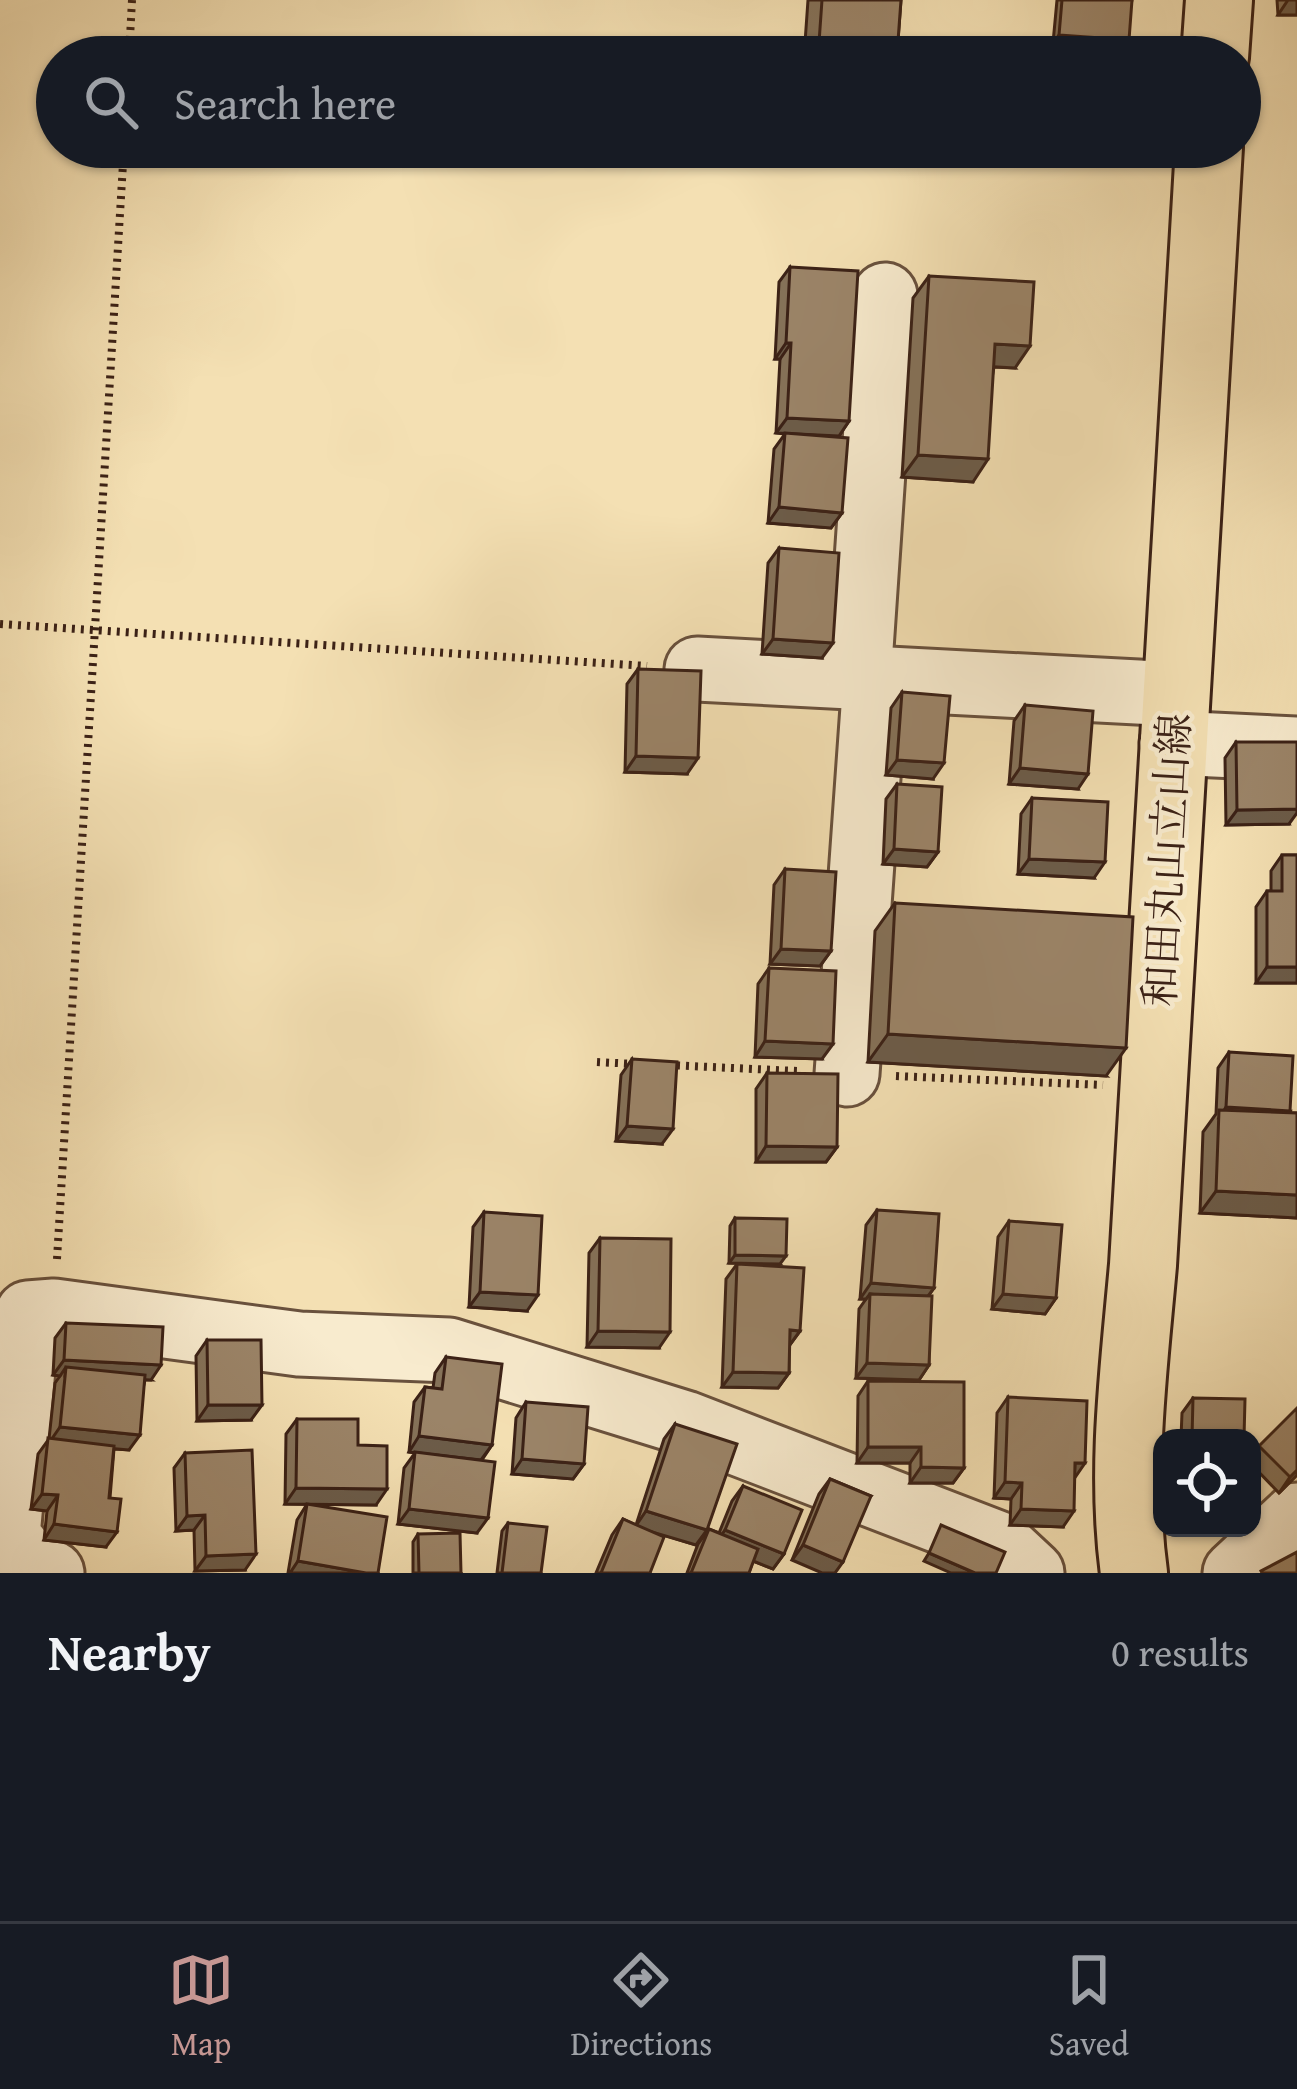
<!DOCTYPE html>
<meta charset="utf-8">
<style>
:root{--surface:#171b24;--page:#242831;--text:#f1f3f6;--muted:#9ea1a6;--line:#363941;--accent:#c59692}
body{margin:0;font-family:"Gentium Book Plus","Noto Serif JP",serif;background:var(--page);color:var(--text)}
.controls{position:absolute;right:36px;bottom:36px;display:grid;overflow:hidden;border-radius:24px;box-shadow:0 3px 9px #0004}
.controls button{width:108px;height:108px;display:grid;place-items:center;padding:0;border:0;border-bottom:3px solid var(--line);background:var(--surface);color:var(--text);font:60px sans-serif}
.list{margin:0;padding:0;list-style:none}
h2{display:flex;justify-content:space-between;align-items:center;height:156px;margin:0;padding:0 48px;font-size:51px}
h2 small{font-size:39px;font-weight:400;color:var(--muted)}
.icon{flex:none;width:66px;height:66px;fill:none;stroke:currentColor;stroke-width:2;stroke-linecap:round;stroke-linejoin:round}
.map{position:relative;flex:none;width:1297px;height:1573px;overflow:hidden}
.search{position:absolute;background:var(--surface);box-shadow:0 3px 9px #0004;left:36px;right:36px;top:36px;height:132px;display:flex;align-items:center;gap:30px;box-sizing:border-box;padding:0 42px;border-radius:66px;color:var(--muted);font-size:45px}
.sheet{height:348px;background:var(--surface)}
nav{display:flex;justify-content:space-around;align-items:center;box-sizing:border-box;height:168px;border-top:3px solid var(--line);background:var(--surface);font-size:33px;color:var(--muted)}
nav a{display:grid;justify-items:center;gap:6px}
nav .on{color:var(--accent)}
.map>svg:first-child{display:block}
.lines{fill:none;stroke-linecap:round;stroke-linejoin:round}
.minor-casing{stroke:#69513d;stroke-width:69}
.major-casing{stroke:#3b2116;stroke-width:72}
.path{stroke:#3b2116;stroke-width:8;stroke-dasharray:3 6;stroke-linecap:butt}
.minor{stroke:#f8ebce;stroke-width:63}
.major{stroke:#f4e0b3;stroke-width:66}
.wall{fill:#857259;stroke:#3b2116;stroke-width:3}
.shaded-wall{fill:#6c5c49;stroke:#3b2116;stroke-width:3}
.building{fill:#9b8468;stroke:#3b2116;stroke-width:3}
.labels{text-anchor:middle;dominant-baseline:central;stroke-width:9;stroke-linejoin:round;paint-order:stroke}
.street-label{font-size:42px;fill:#3b2116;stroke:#f8ebce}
</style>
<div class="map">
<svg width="1297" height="1573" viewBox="0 0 1297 1573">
<rect width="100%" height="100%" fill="#f4e0b3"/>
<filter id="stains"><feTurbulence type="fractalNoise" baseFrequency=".00167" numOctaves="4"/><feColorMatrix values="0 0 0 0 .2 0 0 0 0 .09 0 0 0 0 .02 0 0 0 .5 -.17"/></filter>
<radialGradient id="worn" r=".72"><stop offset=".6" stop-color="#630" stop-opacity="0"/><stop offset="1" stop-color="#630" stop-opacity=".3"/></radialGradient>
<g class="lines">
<g class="minor-casing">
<g id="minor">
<path d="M 697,669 L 1176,694"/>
<path d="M 859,678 L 885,295"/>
<path d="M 1172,743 L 1297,749"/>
<path d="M 847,1074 L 875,679"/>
<path d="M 52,1573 L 34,1568 L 8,1536 L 28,1313 L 54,1311 L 299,1344 L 449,1350 L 685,1423 L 1002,1545 L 1032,1573"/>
<path d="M 1235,1573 L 1297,1515"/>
</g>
</g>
<g class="major-casing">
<g id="major">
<path d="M 1215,57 L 1219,0"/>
<path d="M 1134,1573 C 1120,1470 1134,1367 1143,1265 L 1209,147"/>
</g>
</g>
<g class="path">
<path d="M 129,57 L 132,0"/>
<path d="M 0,624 L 647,666"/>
<path d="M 597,1062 L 635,1064"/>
<path d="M 668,1065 L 797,1071"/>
<path d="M 896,1076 L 1103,1085"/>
<path d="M 57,1259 L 124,147"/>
</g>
<use href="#minor" class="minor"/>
<use href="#major" class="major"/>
</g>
<g class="wall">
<path d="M 808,0 L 901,0 L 898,41 L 911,57 L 804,57 Z"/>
<path d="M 1057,0 L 1132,0 L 1123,48 L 1053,43 Z"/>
<path d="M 1277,0 L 1297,0 L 1297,15 L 1278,15 Z"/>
<path d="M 790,267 L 849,421 L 839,436 L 799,434 L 842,513 L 831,528 L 768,523 L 774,449 L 785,434 L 776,433 L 780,359 L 775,359 L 779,282 Z"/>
<path d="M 929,276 L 1015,368 L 994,367 L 973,482 L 902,477 L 913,298 Z"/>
<path d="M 779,548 L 822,658 L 762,654 L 768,563 Z"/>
<path d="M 638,669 L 687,774 L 625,772 L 627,684 Z"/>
<path d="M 902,692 L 933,779 L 886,775 L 891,708 Z"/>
<path d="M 1025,705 L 1078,789 L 1009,784 L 1014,721 Z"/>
<path d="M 1236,742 L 1289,824 L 1226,825 L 1225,758 Z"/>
<path d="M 897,784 L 938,852 L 927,867 L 883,864 L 886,799 Z"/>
<path d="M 1032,798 L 1094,878 L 1018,874 L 1021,814 Z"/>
<path d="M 1282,855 L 1297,855 L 1297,983 L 1256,983 L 1256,907 L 1267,891 L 1271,891 L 1271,871 Z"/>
<path d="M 785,869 L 831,951 L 820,966 L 770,964 L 774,885 Z"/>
<path d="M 895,903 L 1106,1076 L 868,1062 L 875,931 Z"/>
<path d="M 769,968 L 822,1059 L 755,1057 L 758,984 Z"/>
<path d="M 1229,1052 L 1290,1111 L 1288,1113 L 1297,1113 L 1297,1218 L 1200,1213 L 1203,1132 L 1216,1114 L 1218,1068 Z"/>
<path d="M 632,1059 L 662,1144 L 616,1141 L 621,1075 Z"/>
<path d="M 767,1073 L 837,1147 L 826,1162 L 756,1162 L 756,1089 Z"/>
<path d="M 877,1210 L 934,1288 L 928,1296 L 929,1365 L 919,1380 L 856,1378 L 859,1309 L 866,1299 L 860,1299 L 866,1225 Z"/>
<path d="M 484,1212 L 527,1311 L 469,1307 L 473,1227 Z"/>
<path d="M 735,1218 L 780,1264 L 729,1263 L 730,1226 Z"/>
<path d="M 1009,1221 L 1056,1298 L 1045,1314 L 992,1309 L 998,1237 Z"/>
<path d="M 600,1238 L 659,1348 L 587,1347 L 589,1253 Z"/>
<path d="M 737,1264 L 800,1331 L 789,1346 L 789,1373 L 778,1388 L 722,1387 L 726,1279 Z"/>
<path d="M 66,1323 L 151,1380 L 145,1380 L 129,1450 L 114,1449 L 106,1547 L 44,1540 L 47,1511 L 31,1509 L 38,1454 L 49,1439 L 55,1383 L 60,1376 L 53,1375 L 55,1338 Z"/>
<path d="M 207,1340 L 251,1420 L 197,1421 L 196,1356 Z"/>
<path d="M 446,1357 L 492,1445 L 482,1460 L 477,1533 L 398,1524 L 404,1468 L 415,1453 L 409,1452 L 414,1402 L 425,1387 L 433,1388 L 435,1373 Z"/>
<path d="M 868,1381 L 964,1468 L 953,1483 L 910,1483 L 910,1463 L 857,1463 L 858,1396 Z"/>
<path d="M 1008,1397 L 1063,1527 L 1010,1525 L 1011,1499 L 994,1498 L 997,1413 Z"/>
<path d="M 1193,1398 L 1244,1438 L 1181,1438 L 1182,1413 Z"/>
<path d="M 526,1402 L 584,1464 L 573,1479 L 512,1474 L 516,1418 Z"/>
<path d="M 297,1419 L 358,1445 L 376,1505 L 285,1504 L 286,1434 Z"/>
<path d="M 675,1424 L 707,1530 L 696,1545 L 654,1532 L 650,1573 L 596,1573 L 612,1535 L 623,1519 L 636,1525 L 664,1439 Z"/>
<path d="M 1259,1446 L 1297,1475 L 1279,1493 L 1252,1465 L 1252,1455 Z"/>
<path d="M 185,1453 L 245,1570 L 195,1571 L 194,1530 L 176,1531 L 174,1468 Z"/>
<path d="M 830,1479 L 871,1496 L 792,1560 L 819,1494 Z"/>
<path d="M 743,1486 L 784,1554 L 773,1569 L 753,1561 L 749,1573 L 687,1573 L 698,1544 L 709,1529 L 719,1533 L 732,1501 Z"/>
<path d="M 307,1504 L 378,1573 L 288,1573 L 297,1520 Z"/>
<path d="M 508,1523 L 541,1573 L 497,1573 L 502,1531 Z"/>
<path d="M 418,1534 L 461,1573 L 413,1573 L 413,1542 Z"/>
</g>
<g class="shaded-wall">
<path d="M 1288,0 L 1297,0 L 1297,15 L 1278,15 Z"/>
<path d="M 1059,35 L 1129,40 L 1123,48 L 1053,43 Z"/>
<path d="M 786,343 L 791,343 L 780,359 L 775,359 Z"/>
<path d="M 995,344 L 1030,346 L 1015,368 L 980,366 Z"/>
<path d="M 787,418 L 849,421 L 839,436 L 776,433 Z"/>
<path d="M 918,455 L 988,459 L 973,482 L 902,477 Z"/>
<path d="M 779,507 L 842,513 L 831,528 L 768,523 Z"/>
<path d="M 773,639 L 833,643 L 822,658 L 762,654 Z"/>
<path d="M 636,756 L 698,758 L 687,774 L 625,772 Z"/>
<path d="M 897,760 L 944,763 L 933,779 L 886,775 Z"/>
<path d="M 1020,768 L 1088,774 L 1078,789 L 1009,784 Z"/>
<path d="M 1297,809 L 1297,813 L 1289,824 L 1226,825 L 1237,810 Z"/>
<path d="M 894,849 L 938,852 L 927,867 L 883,864 Z"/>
<path d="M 1029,859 L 1105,862 L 1094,878 L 1018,874 Z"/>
<path d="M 781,949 L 831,951 L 820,966 L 770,964 Z"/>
<path d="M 1267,967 L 1297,967 L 1297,983 L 1256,983 Z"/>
<path d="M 888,1034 L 1126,1048 L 1106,1076 L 868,1062 Z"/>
<path d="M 765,1041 L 833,1044 L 822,1059 L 755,1057 Z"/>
<path d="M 1226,1107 L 1290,1111 L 1279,1126 L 1219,1118 Z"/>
<path d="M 627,1126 L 673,1129 L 662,1144 L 616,1141 Z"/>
<path d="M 766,1146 L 837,1147 L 826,1162 L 756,1162 Z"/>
<path d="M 1216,1191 L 1297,1195 L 1297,1218 L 1200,1213 Z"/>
<path d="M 735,1255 L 786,1256 L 780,1264 L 729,1263 Z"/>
<path d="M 871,1283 L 934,1288 L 923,1303 L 870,1294 L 866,1299 L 860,1299 Z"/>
<path d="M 480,1292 L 538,1295 L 527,1311 L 469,1307 Z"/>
<path d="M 1003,1294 L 1056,1298 L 1045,1314 L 992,1309 Z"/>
<path d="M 790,1330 L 800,1331 L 789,1346 Z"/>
<path d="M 598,1331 L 670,1332 L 659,1348 L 587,1347 Z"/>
<path d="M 64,1360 L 161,1365 L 151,1380 L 65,1376 L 66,1367 L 60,1376 L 53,1375 Z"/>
<path d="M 867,1363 L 929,1365 L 919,1380 L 856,1378 Z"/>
<path d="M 733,1372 L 789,1373 L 778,1388 L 722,1387 Z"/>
<path d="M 208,1405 L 262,1405 L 251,1420 L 197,1421 Z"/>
<path d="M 60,1427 L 140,1435 L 129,1450 L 49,1443 Z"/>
<path d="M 419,1436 L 492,1445 L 481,1460 L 409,1452 Z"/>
<path d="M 868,1447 L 921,1447 L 910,1463 L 857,1463 Z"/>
<path d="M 522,1459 L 584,1464 L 573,1479 L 512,1474 Z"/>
<path d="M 1075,1463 L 1085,1463 L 1074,1479 Z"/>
<path d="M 921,1467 L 964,1468 L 953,1483 L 910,1483 Z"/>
<path d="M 1297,1470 L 1297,1475 L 1279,1493 L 1290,1477 Z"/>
<path d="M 1005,1482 L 1022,1483 L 1011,1499 L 994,1498 Z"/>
<path d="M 296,1488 L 387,1489 L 376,1505 L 285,1504 Z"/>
<path d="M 42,1494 L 58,1495 L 47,1511 L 31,1509 Z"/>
<path d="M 409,1509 L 488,1518 L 477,1533 L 398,1524 Z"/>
<path d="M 1021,1509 L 1074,1511 L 1063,1527 L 1010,1525 Z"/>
<path d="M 646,1511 L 707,1530 L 696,1545 L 635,1527 Z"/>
<path d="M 205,1515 L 194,1530 L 176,1531 L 187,1516 Z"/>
<path d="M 54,1524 L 117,1532 L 106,1547 L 44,1540 Z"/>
<path d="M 725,1530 L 784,1554 L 773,1569 L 714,1545 Z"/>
<path d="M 803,1545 L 843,1562 L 835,1573 L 822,1573 L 792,1560 Z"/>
<path d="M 929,1553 L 975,1573 L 951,1573 L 924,1561 Z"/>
<path d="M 256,1554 L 245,1570 L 195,1571 L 206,1556 Z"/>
<path d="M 298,1561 L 366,1573 L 290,1573 Z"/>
</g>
<g class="building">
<path d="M 822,0 L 901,0 L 898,41 L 912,42 L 911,57 L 818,57 Z"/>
<path d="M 1062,0 L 1132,0 L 1129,40 L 1059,35 Z"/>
<path d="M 790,267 L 858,271 L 849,421 L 787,418 L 791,343 L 786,343 Z"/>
<path d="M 929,276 L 1034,282 L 1030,346 L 995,344 L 988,459 L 918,455 Z"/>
<path d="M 785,433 L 848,438 L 842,513 L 779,507 Z"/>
<path d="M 779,548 L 839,553 L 833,643 L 773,639 Z"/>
<path d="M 638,669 L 701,671 L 698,758 L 636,756 Z"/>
<path d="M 902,692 L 950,696 L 944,763 L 897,760 Z"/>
<path d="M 1025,705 L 1093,711 L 1088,774 L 1020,768 Z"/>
<path d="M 1236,742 L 1297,742 L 1297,809 L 1237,810 Z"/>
<path d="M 897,784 L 942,787 L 938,852 L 894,849 Z"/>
<path d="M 1032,798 L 1108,802 L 1105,862 L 1029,859 Z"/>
<path d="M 1282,855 L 1297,855 L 1297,967 L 1267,967 L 1267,891 L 1282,891 Z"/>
<path d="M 785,869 L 836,872 L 831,951 L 781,949 Z"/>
<path d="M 895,903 L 1133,917 L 1126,1048 L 888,1034 Z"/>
<path d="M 769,968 L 836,971 L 833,1044 L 765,1041 Z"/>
<path d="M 1229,1052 L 1293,1056 L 1290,1111 L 1226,1107 Z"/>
<path d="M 632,1059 L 677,1062 L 673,1129 L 627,1126 Z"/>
<path d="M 767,1073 L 838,1074 L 837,1147 L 766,1146 Z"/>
<path d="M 1219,1110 L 1297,1113 L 1297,1195 L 1216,1191 Z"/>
<path d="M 877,1210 L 939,1214 L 934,1288 L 871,1283 Z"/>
<path d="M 484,1212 L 542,1216 L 538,1295 L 480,1292 Z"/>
<path d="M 735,1218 L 787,1219 L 786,1256 L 735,1255 Z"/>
<path d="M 1009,1221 L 1062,1225 L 1056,1298 L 1003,1294 Z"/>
<path d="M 600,1238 L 671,1239 L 670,1332 L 598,1331 Z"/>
<path d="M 737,1264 L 804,1268 L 800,1331 L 790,1330 L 789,1373 L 733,1372 Z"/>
<path d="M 870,1294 L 932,1296 L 929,1365 L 867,1363 Z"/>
<path d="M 66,1323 L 163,1327 L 161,1365 L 64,1360 Z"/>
<path d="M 207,1340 L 261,1340 L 262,1405 L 208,1405 Z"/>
<path d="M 446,1357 L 502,1364 L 492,1445 L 419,1436 L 425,1387 L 442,1389 Z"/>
<path d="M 66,1367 L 145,1375 L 140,1435 L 60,1427 Z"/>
<path d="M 868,1381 L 964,1382 L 964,1468 L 921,1467 L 921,1447 L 868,1447 Z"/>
<path d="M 1008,1397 L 1087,1401 L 1085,1463 L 1075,1463 L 1074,1511 L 1021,1509 L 1022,1483 L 1005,1482 Z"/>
<path d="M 1193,1398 L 1245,1399 L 1244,1438 L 1192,1438 Z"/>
<path d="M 526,1402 L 588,1407 L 584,1464 L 522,1459 Z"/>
<path d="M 1297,1408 L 1297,1470 L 1290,1477 L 1259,1446 Z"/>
<path d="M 297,1419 L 358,1419 L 358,1445 L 387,1446 L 387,1489 L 296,1488 Z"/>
<path d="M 675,1424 L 737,1444 L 707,1530 L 646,1511 Z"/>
<path d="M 48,1438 L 114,1446 L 109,1498 L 121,1499 L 117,1532 L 54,1524 L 58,1495 L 42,1494 Z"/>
<path d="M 252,1450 L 256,1554 L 206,1556 L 205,1515 L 187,1516 L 185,1453 Z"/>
<path d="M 415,1452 L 495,1462 L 488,1518 L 409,1509 Z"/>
<path d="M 830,1479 L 871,1496 L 843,1562 L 803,1545 Z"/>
<path d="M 743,1486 L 802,1510 L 784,1554 L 725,1530 Z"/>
<path d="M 307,1504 L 387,1517 L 378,1573 L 366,1573 L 298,1561 Z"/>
<path d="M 623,1519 L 664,1537 L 650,1573 L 601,1573 Z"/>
<path d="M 508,1523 L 547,1527 L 541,1573 L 502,1573 Z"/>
<path d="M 941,1525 L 1005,1552 L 996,1573 L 975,1573 L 929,1553 Z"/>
<path d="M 709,1529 L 758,1549 L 749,1573 L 691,1573 Z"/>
<path d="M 460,1533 L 461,1573 L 419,1573 L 418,1534 Z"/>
<path d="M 1297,1552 L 1297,1573 L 1262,1573 L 1261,1571 Z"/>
</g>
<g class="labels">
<g class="street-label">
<text transform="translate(1166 860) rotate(-87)">和田丸山立山線</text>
</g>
</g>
<rect width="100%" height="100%" filter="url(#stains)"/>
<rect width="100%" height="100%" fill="url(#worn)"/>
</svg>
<div class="controls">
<button><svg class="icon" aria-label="locate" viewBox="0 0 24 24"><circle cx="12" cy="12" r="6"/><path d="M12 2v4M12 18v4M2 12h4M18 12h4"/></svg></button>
</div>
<div class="search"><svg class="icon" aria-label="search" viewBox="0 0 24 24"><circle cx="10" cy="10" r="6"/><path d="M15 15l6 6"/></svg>Search here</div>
</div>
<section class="sheet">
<h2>Nearby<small>0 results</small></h2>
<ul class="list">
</ul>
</section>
<nav>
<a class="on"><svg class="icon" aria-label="map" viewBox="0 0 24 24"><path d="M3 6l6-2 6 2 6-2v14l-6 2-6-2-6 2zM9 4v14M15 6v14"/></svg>Map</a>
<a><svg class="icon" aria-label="directions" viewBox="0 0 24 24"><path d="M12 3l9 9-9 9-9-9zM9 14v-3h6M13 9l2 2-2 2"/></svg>Directions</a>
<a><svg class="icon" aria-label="saved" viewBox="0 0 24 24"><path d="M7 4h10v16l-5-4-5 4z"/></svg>Saved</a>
</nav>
